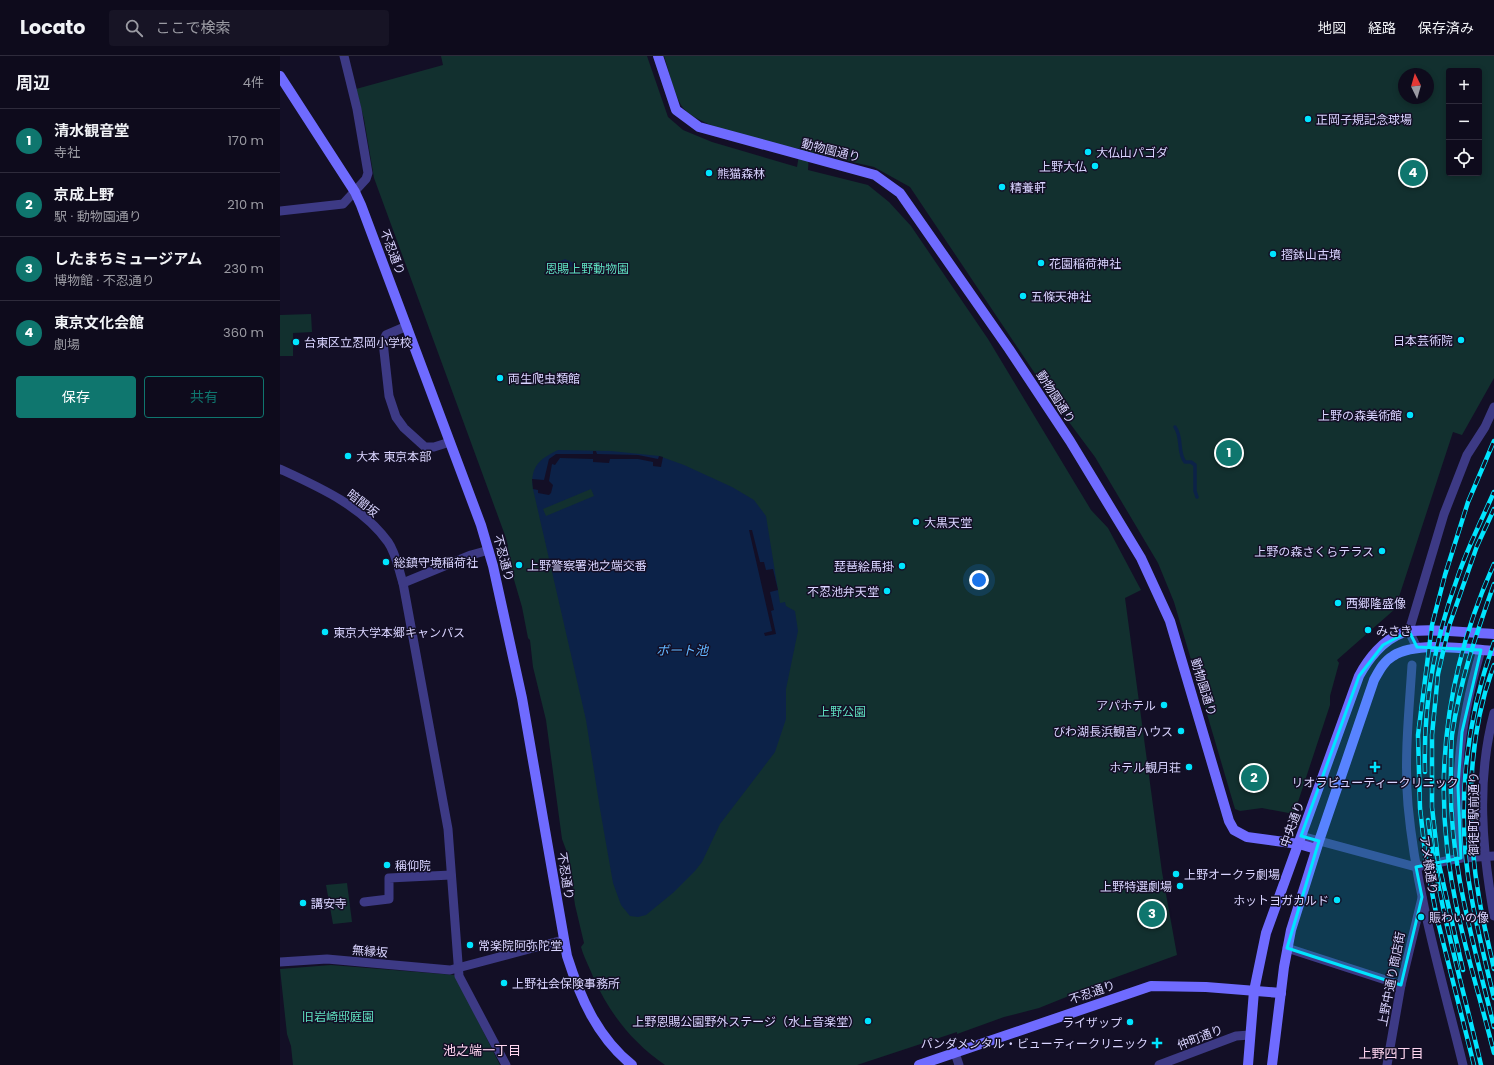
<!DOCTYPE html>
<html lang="ja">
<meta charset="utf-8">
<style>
:root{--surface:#0e0b1c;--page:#171425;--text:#f1f3f6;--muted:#9b9ba3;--line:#2e2b3b;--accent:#0f766e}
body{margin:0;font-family:Poppins,"Noto Sans JP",sans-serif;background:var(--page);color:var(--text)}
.controls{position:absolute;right:12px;top:12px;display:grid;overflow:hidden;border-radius:4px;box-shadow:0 2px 6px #0003}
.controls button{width:36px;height:36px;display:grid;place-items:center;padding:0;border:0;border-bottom:1px solid var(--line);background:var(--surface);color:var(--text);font:20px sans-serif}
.compass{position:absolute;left:1118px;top:12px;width:36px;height:36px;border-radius:50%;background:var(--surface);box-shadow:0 2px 6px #0003;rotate:355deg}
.you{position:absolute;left:699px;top:524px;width:14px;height:14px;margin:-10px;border:3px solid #fff;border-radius:50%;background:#1a73e8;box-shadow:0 0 0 6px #1a73e833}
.badge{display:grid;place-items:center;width:26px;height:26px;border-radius:50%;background:var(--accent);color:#fff;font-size:13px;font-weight:700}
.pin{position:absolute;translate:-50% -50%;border:2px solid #fff;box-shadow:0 1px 4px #0006}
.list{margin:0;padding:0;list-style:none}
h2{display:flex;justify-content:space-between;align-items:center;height:52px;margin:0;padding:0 16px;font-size:17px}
h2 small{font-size:13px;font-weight:400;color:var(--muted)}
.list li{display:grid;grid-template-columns:26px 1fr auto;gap:12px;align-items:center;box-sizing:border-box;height:64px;padding:0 16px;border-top:1px solid var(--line)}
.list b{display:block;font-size:15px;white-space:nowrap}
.list p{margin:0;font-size:13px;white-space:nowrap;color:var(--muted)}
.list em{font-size:13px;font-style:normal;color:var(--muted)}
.actions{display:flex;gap:8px;padding:12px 16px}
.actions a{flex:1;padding:9px 0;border:1px solid var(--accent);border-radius:4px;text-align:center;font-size:14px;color:var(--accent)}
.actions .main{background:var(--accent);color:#fff}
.icon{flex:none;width:22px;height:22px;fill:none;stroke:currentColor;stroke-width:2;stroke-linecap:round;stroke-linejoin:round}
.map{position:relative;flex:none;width:1214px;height:1009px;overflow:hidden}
header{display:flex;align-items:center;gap:24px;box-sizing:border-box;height:56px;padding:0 20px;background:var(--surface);border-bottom:1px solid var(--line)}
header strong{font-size:19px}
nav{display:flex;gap:22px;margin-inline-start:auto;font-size:14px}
.search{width:280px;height:36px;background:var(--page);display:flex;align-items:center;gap:10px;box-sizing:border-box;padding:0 14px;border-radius:4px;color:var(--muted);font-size:15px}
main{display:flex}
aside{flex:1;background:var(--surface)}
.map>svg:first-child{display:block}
.green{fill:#12302f;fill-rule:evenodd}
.water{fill:#0c2248;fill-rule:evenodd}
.pier{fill:#130f26}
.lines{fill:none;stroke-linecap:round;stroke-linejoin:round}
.stream{stroke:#0c2248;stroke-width:3.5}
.street{stroke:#3d3a85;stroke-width:9}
.secondary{stroke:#6f6bff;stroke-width:10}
.rail-casing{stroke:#00e5ff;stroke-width:4.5}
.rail{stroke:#130f26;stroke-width:3;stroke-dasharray:9;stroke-linecap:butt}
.marked{fill:#00e5ff;fill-opacity:0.2;stroke:#00e5ff;stroke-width:3;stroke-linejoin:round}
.poi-dot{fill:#00e5ff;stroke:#130f26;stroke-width:1.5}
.labels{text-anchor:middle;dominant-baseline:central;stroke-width:3;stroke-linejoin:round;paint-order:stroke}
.poi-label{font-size:12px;fill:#d9d4ff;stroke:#130f26;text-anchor:start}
.street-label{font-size:12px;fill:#d9d4ff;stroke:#130f26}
.park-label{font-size:12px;fill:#5fe0c0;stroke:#130f26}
.water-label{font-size:13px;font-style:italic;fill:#62b6ff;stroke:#130f26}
.neighbourhood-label{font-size:13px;fill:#ffd6f0;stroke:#130f26}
</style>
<header>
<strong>Locato</strong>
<div class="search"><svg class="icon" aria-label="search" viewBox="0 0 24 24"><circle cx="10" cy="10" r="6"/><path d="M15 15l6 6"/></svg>ここで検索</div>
<nav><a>地図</a><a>経路</a><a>保存済み</a></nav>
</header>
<main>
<aside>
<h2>周辺<small>4件</small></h2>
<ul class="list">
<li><span class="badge">1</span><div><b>清水観音堂</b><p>寺社</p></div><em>170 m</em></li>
<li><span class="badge">2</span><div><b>京成上野</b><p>駅 · 動物園通り</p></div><em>210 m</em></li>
<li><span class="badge">3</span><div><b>したまちミュージアム</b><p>博物館 · 不忍通り</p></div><em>230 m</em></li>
<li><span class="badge">4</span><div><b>東京文化会館</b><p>劇場</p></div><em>360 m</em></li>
</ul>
<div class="actions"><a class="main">保存</a><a>共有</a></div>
</aside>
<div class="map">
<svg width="1214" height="1009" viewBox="0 0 1214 1009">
<rect width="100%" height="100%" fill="#130f26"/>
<g class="green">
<path d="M 161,0 L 367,0 L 388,61 L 403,74 L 432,86 L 517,111 L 520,93 C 494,87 414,72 401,49 C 393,35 389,15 384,0 L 1214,0 L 1214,322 L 1182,379 L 1173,376 L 1115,553 L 1057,604 L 1059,607 L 1050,640 L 1050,649 L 1014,758 L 982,752 L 960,755 L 955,753 L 894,546 L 878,507 L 815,401 L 774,346 L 630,131 L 594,111 L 529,96 L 528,114 L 588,129 L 609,146 L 631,170 L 708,283 L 811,454 L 828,472 L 861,534 L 845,542 L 882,816 L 897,899 L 831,923 L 759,952 L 724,961 L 677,978 L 677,976 L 577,1009 L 385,1009 C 352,986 330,958 314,923 C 310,912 304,902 301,891 L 304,887 L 295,849 L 288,799 L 282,783 L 266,664 L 253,611 L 250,584 L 248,582 L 242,551 L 225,493 L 228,490 L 226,482 L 94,122 L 84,63 L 76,33 L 163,9 ZM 1169,15 L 1199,15 L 1199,117 L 1169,117 ZM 1124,18 L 1148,18 L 1148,42 L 1124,42 Z"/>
<path d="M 31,258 L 32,276 L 13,277 L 13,300 L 0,300 L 0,259 Z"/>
<path d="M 67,827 L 72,866 L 53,868 L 46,829 Z"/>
<path d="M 51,909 L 175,919 L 220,1009 L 13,1009 L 11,990 L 7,978 L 0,913 Z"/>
</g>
<g class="water">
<path d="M 285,203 L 294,207 L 296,211 L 282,211 L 276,216 L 273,216 L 276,207 Z"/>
<path d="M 278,394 L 331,395 L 379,400 L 404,409 L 452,431 L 474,444 L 486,460 L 500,547 L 505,546 L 506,550 L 515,555 L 518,575 L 506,633 L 506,663 L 495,696 L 440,768 L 422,806 L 415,815 L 394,836 L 366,859 L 358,861 L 350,860 L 341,849 L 333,827 L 320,753 L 306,664 L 253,433 C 250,411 259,403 278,394 ZM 311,433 L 314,440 L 266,460 L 263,453 Z"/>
</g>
<g class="pier">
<path d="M 313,395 L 316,395 L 317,398 L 358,399 L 378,403 L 379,400 L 383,401 L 381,411 L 373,410 L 373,406 L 358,403 L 330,403 L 329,407 L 313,406 L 313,403 L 280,402 L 275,409 L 272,408 L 269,425 L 273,429 L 271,437 L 269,439 L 258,437 L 258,434 L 253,433 L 252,423 L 264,424 L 269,403 L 276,398 L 313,398 Z"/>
<path d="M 469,474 L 472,474 L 480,506 L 484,506 L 486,514 L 493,513 L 498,534 L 490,536 L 494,554 L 491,555 L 496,578 L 485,580 L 484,577 L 492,575 Z"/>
</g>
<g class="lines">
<path class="stream" d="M 895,371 C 903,382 897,396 905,406 L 911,406 L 915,409 L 915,435 L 917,441"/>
<g class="street">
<path d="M 0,155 L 63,148 L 86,123 L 88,117 L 77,53 L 64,0"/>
<path d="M 127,270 L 106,279 L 103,286 L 109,340 L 116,361 L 124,372 L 145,391 L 154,391 L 170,386"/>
<path d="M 0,413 C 39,431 82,450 108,486 C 116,497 119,515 123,527 L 168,773 L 179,920 L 226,1009"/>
<path d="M 123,527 L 191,499 L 209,494"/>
<path d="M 1137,592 L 1129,575 L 1164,458 L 1187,399 L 1205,371 L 1214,351"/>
<path d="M 1132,609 C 1129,656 1124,702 1128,749 C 1136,837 1162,923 1183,1009"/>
<path d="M 1214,657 C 1196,724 1202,793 1214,860"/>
<path d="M 1021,780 L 1136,811 L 1181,802 L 1214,800"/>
<path d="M 1181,802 C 1180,778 1178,753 1178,729 C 1179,683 1188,638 1201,594"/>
<path d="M 84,846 L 109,843 L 109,822 L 171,819"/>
<path d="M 1007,892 L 1121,929"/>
<path d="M 0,906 L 47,903 L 170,914 L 283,884"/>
<path d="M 675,997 L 679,1009"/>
<path d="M 879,1009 L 956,980 L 970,979"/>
<path d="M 1107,1009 L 1121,929 L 1142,842"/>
</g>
<g class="secondary">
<path d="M 378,0 L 396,54 L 419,71 L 595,119 L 620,137 L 729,293 L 790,385 L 861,502 L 890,565 L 949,765 L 954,774 L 967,781 L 1019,788 L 1036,793"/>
<path d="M 0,20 L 75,136 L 81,149 L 201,469 L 213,510 L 242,642 L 287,900 C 300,941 317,981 352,1009"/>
<path d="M 639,1009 L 871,930 L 926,931 L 1001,937"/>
<path d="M 968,1009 L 974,935 L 986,877 L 1079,620 C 1088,603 1103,584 1122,577 C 1140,571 1192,577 1214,578"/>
<path d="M 992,1009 L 1004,911 L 1011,874 L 1039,785 L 1094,624 C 1099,615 1104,605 1113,600 C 1136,585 1187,593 1214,595"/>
</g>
<g class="rail-casing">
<g id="rail">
<path d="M 1214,508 C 1174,597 1156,693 1167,791 C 1174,860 1197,929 1214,997"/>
<path d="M 1214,528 C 1196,579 1180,624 1172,679 C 1171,691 1171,703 1171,715 C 1168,805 1193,884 1214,971"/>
<path d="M 1214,586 C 1185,668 1175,757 1192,844 C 1198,877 1206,909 1214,942"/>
<path d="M 1214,609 C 1187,681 1186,766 1199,842 C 1203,866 1209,890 1214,913"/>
<path d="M 1145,716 C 1143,649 1154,586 1177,523 C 1187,493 1201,465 1214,436"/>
<path d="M 1148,764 C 1158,848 1182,927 1201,1009"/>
<path d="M 1183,914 L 1158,804 L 1152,751 L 1152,679 L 1158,618 L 1169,570 L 1197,490 L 1214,453"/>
<path d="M 1194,1009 L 1157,862 L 1146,805 L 1140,752 L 1138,679 L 1152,569 L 1165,519 L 1188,446 L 1214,385"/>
</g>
</g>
<use href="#rail" class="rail"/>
</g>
<path class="marked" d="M 1129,575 L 1137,591 L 1201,594 L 1182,676 L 1178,730 L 1181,802 L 1136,811 L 1142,841 L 1121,929 L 1007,892 L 1039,785 L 1021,780 L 1079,620 L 1103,589 Z"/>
<g class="poi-dot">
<circle cx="1028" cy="63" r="4"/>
<circle cx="808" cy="96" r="4"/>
<circle cx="815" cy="110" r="4"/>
<circle cx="429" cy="117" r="4"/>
<circle cx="722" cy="131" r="4"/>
<circle cx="993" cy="198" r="4"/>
<circle cx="761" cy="207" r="4"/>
<circle cx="743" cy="240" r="4"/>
<circle cx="1181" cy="284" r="4"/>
<circle cx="16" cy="286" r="4"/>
<circle cx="220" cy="322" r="4"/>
<circle cx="1130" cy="359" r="4"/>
<circle cx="68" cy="400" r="4"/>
<circle cx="636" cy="466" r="4"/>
<circle cx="1102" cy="495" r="4"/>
<circle cx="106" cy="506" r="4"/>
<circle cx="239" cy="509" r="4"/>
<circle cx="622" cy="510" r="4"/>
<circle cx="607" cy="535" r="4"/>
<circle cx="1058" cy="547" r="4"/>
<circle cx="1088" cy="574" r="4"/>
<circle cx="45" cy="576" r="4"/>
<circle cx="884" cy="649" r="4"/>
<circle cx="901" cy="675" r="4"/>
<circle cx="909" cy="711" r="4"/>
<path d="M1093 705h4v4h4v4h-4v4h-4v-4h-4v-4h4z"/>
<circle cx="107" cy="809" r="4"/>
<circle cx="896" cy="818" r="4"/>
<circle cx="900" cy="830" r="4"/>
<circle cx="1057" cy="844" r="4"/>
<circle cx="23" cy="847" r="4"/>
<circle cx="1141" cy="861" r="4"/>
<circle cx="190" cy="889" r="4"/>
<circle cx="224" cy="927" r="4"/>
<circle cx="588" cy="965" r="4"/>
<circle cx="850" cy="966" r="4"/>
<path d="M875 981h4v4h4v4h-4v4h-4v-4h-4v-4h4z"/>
</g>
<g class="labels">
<g class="poi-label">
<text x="1036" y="63">正岡子規記念球場</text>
<text x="816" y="96">大仏山パゴダ</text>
<text x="807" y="110" text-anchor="end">上野大仏</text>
<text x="437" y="117">熊猫森林</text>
<text x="730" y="131">精養軒</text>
<text x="1001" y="198">摺鉢山古墳</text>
<text x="769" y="207">花園稲荷神社</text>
<text x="751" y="240">五條天神社</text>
<text x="1173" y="284" text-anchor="end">日本芸術院</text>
<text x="24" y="286">台東区立忍岡小学校</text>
<text x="228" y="322">両生爬虫類館</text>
<text x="1122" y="359" text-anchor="end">上野の森美術館</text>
<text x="76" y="400">大本 東京本部</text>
<text x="644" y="466">大黒天堂</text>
<text x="1094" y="495" text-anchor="end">上野の森さくらテラス</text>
<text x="114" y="506">総鎮守境稲荷社</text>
<text x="247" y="509">上野警察署池之端交番</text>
<text x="614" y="510" text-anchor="end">琵琶絵馬掛</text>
<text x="599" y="535" text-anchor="end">不忍池弁天堂</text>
<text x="1066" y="547">西郷隆盛像</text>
<text x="1096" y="574">みさき</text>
<text x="53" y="576">東京大学本郷キャンパス</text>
<text x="876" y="649" text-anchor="end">アパホテル</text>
<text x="893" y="675" text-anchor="end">びわ湖長浜観音ハウス</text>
<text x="901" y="711" text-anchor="end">ホテル観月荘</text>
<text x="1095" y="726" text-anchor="middle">リオラビューティークリニック</text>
<text x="115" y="809">稱仰院</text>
<text x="904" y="818">上野オークラ劇場</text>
<text x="892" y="830" text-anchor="end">上野特選劇場</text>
<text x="1049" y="844" text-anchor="end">ホットヨガカルド</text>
<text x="31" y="847">講安寺</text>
<text x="1149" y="861">賑わいの像</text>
<text x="198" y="889">常楽院阿弥陀堂</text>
<text x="232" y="927">上野社会保険事務所</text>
<text x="580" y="965" text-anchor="end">上野恩賜公園野外ステージ（水上音楽堂）</text>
<text x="842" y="966" text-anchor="end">ライザップ</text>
<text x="868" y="987" text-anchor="end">パンダメンタル・ビューティークリニック</text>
</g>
<g class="street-label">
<text transform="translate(551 94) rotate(14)">動物園通り</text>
<text transform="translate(113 196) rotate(69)">不忍通り</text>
<text transform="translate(776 341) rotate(57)">動物園通り</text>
<text transform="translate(83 447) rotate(38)">暗闇坂</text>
<text transform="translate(224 502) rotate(75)">不忍通り</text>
<text transform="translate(924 631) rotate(73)">動物園通り</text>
<text transform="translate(1193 758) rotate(-90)">御徒町駅前通り</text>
<text transform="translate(1012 768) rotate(-70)">中央通り</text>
<text transform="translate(1149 809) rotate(81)">アメ横通り</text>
<text transform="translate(286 820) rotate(81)">不忍通り</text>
<text transform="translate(90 895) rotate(5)">無縁坂</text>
<text transform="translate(1111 923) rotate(-79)">上野中通り商店街</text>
<text transform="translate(812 936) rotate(-19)">不忍通り</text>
<text transform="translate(920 981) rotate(-21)">仲町通り</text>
</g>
<g class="park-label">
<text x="307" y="212">恩賜上野動物園</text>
<text x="562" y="655">上野公園</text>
<text x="58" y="960">旧岩崎邸庭園</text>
</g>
<g class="water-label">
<text x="402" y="594">ボート池</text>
</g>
<g class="neighbourhood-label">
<text x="202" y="994">池之端一丁目</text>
<text x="1111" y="997">上野四丁目</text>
</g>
</g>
</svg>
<div class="controls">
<button>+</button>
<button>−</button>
<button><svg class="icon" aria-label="locate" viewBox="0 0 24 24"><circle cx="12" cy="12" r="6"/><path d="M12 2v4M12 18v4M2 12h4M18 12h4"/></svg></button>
</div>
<svg class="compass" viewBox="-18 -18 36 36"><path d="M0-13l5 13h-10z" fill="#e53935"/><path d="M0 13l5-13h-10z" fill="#9b9ba3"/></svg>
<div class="you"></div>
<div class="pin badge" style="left:949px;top:397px">1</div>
<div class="pin badge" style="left:974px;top:722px">2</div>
<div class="pin badge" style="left:872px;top:858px">3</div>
<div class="pin badge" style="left:1133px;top:117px">4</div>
</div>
</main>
